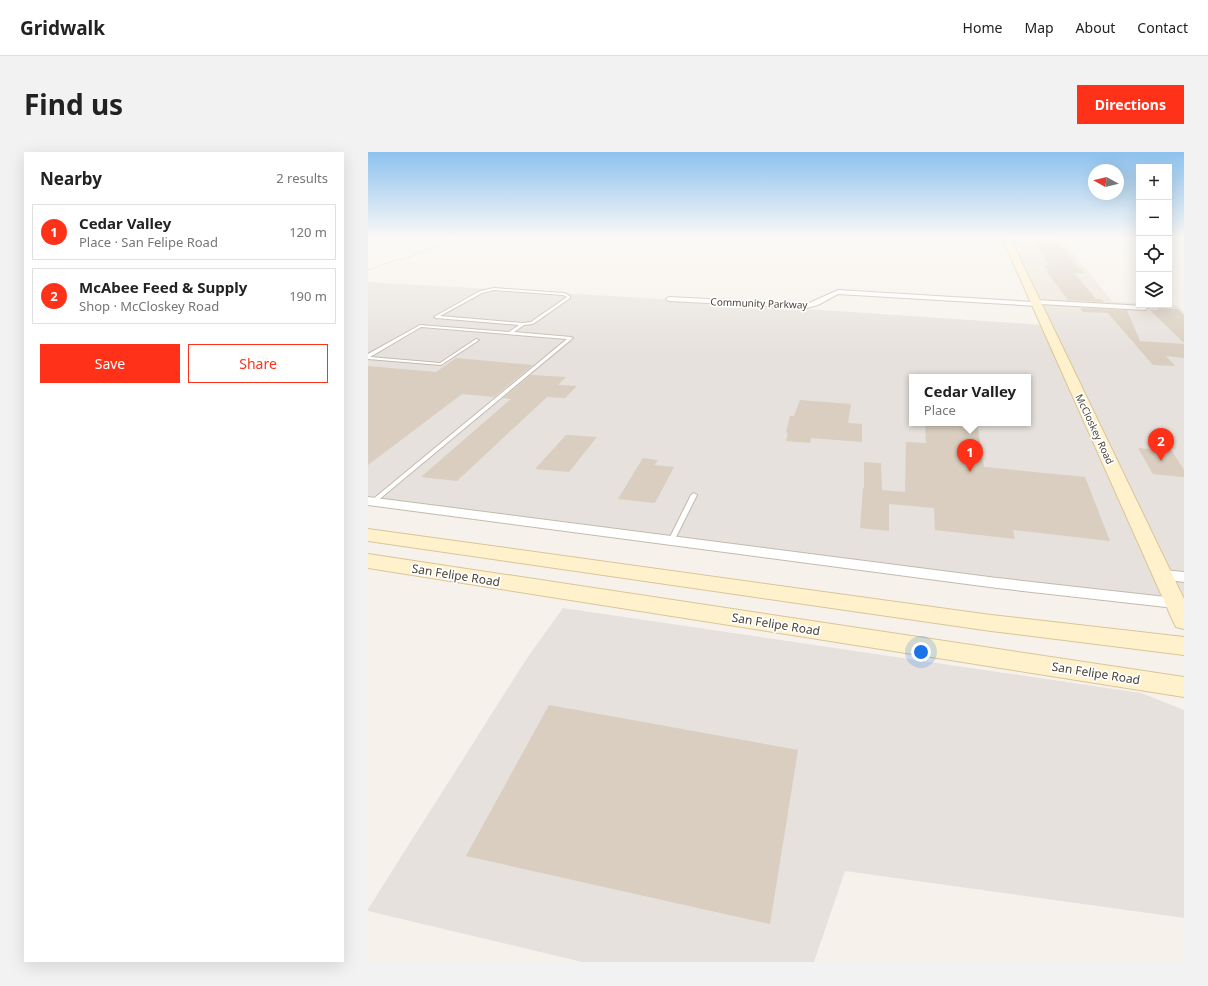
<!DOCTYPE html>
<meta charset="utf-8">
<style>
:root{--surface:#fff;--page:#f2f2f2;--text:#222;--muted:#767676;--line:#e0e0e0;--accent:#ff3219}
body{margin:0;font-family:"Noto Sans",sans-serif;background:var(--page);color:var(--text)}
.controls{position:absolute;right:12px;top:12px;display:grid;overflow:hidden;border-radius:0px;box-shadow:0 4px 16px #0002}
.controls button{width:36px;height:36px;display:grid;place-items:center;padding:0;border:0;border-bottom:1px solid var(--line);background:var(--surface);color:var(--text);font:20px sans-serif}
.compass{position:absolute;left:720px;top:12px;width:36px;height:36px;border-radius:50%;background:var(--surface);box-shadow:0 4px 16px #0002;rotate:278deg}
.you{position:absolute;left:553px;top:500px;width:14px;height:14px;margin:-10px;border:3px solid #fff;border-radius:50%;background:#1a73e8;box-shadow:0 0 0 6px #1a73e833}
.badge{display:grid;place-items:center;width:26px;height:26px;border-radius:50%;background:var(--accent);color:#fff;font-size:13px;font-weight:700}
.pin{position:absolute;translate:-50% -33px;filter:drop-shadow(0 1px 2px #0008)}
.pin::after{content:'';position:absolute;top:21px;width:14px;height:12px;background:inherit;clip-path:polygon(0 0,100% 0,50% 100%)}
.popup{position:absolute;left:541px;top:222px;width:122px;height:52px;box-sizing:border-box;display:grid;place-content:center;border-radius:0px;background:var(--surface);filter:drop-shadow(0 1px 3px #0005);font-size:13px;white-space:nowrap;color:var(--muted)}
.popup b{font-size:15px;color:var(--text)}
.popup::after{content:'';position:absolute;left:50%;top:100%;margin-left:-8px;border:8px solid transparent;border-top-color:var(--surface)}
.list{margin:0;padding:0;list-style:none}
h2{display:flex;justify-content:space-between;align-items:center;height:52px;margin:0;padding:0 16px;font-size:17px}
h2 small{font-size:13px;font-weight:400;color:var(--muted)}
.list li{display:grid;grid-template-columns:26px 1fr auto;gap:12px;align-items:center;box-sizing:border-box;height:56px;margin:0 8px 8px;padding:0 8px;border:1px solid var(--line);border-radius:0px}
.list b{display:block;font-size:15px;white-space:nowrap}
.list p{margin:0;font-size:13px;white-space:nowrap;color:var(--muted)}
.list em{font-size:13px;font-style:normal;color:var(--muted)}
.actions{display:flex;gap:8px;padding:12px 16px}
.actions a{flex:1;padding:9px 0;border:1px solid var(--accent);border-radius:0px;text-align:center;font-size:14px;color:var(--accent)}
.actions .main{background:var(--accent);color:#fff}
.icon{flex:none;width:22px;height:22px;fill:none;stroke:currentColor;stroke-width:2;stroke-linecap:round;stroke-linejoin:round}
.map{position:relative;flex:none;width:816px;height:810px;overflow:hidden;border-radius:0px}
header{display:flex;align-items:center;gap:24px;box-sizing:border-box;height:56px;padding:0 20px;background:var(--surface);border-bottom:1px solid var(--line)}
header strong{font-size:19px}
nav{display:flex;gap:22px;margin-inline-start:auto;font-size:14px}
.intro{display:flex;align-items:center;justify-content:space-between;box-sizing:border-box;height:96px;padding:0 24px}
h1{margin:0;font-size:28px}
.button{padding:10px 18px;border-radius:0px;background:var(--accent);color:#fff;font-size:14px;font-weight:700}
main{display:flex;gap:24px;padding:0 24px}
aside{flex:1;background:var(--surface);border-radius:0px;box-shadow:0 4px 16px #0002}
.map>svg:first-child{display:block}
.residential{fill:#ebe4d8}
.industrial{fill:#e6e1dc;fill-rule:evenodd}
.building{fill:#d9cebf}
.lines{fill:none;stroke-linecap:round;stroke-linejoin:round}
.lane-casing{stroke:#c3baac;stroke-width:2}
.street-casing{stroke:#c3baac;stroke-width:2}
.secondary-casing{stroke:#d9c598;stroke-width:2}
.path{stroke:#c6b59c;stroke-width:1;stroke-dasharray:1 1;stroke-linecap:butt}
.lane{fill:#fff;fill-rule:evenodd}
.street{fill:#fff;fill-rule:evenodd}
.secondary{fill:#fff1cc;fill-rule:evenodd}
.labels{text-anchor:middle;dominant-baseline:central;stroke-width:3.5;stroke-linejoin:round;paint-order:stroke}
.far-street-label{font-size:10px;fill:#4b4338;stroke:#fff}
.street-label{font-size:12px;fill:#4b4338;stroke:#fff}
</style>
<header>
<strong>Gridwalk</strong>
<nav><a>Home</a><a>Map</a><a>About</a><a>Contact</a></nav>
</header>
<div class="intro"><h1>Find us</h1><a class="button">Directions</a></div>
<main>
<aside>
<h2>Nearby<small>2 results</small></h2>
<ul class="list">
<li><span class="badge">1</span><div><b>Cedar Valley</b><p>Place · San Felipe Road</p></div><em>120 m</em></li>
<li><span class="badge">2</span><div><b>McAbee Feed &amp; Supply</b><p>Shop · McCloskey Road</p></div><em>190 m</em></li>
</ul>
<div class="actions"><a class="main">Save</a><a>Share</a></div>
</aside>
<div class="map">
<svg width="816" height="810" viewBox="0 0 816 810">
<rect width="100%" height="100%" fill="#f6f2eb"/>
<path class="residential" d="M 639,86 L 694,86 L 700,95 L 745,150 L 771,151 L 771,153 L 809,153 L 816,160 L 816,168 L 672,160 Z"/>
<g class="industrial">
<path d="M 0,130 L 260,145 L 676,173 L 678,160 L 816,167 L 816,469 L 807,451 L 0,349 ZM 544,225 L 660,225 L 660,271 L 544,271 Z"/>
<path d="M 195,456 L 773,541 L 816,558 L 816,766 L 477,719 L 446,810 L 214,810 L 0,759 L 0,757 L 159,506 Z"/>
</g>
<g class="building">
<path d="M 664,87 L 687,88 L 716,121 L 706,121 L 728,147 L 733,147 L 736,150 L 700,148 L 678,119 L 680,119 L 676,113 L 681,113 L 675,105 L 678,105 Z"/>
<path d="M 712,156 L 759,158 L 772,189 L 816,192 L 816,206 L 798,204 L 807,214 L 785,213 L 740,161 L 715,160 Z"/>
<path d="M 789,156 L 810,157 L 816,163 L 816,191 L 782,158 L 791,158 Z"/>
<path d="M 88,206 L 165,213 L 126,245 L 94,242 L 0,313 L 0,214 L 68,220 Z"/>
<path d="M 163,223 L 198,225 L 190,233 L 209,234 L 197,246 L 179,245 L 89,329 L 53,325 L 143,247 L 135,246 Z"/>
<path d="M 432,248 L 483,252 L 480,271 L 494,272 L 494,290 L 443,286 L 442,291 L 418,289 L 420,281 L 418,280 L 422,264 L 426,264 Z"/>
<path d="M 557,271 L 609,271 L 616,315 L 717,325 L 742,389 L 645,378 L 647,387 L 567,378 L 566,356 L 521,352 L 521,379 L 492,376 L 495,336 L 496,336 L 496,310 L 513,311 L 514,338 L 537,340 L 538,290 L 558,291 Z"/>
<path d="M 198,283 L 229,285 L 201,320 L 167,317 Z"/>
<path d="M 770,296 L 804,299 L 816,318 L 816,325 L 785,322 Z"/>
<path d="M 275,306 L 290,308 L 286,313 L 306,315 L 287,351 L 250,347 Z"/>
<path d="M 181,553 L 430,598 L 402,772 L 98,704 Z"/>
</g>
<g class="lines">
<g class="lane-casing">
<g id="lane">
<path d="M 126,136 L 196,141 L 202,144 L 202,146 L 165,172 L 156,173 L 146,180 L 203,185 L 205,186 L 8,350 L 4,350 L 3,349 L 4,348 L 199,187 L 53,175 L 2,205 L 72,211 L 108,187 L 111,188 L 73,213 L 0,207 L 0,202 L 52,173 L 141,180 L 151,173 L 68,166 L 66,165 L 112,139 ZM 126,138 L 195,143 L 199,145 L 163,170 L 155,171 L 72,164 L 114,141 Z"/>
<path d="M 326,341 L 329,343 L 305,391 L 301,391 L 300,389 L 323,343 Z"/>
</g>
</g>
<g class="street-casing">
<g id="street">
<path d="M 470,138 L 665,150 L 668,148 L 777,154 L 780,156 L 777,158 L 672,152 L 669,154 L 470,142 L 450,153 L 439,156 L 301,149 L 298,147 L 301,145 L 439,152 Z"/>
<path d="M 0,345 L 629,426 L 807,446 L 812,447 L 814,451 L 812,455 L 807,456 L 629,436 L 0,353 Z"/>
<path d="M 794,418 L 816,420 L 816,430 L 789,426 L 787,423 L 789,420 Z"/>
</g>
</g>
<g class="secondary-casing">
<g id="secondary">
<path d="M 634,86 L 642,86 L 816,447 L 816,477 L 808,475 L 805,469 Z"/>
<path d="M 0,377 L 623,463 L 816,485 L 816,503 L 623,479 L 0,389 Z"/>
<path d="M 0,402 L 816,525 L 816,545 L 0,416 Z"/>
</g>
</g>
<path class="path" d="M 0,118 L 28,108 L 37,107 L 88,86"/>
<use href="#lane" class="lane"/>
<use href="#street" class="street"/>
<use href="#secondary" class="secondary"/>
</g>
<linearGradient id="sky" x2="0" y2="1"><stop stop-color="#8dc2ee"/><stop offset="0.43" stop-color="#fbf9f6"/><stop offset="1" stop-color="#fbf9f6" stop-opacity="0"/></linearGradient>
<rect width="816" height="199" fill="url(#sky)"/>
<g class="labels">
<g class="far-street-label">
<text transform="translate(391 151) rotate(2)">Community Parkway</text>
<text transform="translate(727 277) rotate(65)">McCloskey Road</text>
</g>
<g class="street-label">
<text transform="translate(88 423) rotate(9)">San Felipe Road</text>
<text transform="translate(408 472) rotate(9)">San Felipe Road</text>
<text transform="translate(728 521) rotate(9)">San Felipe Road</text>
</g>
</g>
</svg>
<div class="controls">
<button>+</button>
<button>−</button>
<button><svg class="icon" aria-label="locate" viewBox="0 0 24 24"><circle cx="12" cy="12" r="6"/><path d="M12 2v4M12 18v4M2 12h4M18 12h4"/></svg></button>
<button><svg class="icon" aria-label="layers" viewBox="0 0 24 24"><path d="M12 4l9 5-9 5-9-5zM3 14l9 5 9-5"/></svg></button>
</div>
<svg class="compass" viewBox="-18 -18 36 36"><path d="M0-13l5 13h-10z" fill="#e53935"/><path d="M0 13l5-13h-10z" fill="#767676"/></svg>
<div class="you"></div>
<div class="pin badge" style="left:602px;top:320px">1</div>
<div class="popup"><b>Cedar Valley</b>Place</div>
<div class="pin badge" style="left:793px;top:309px">2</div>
</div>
</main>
